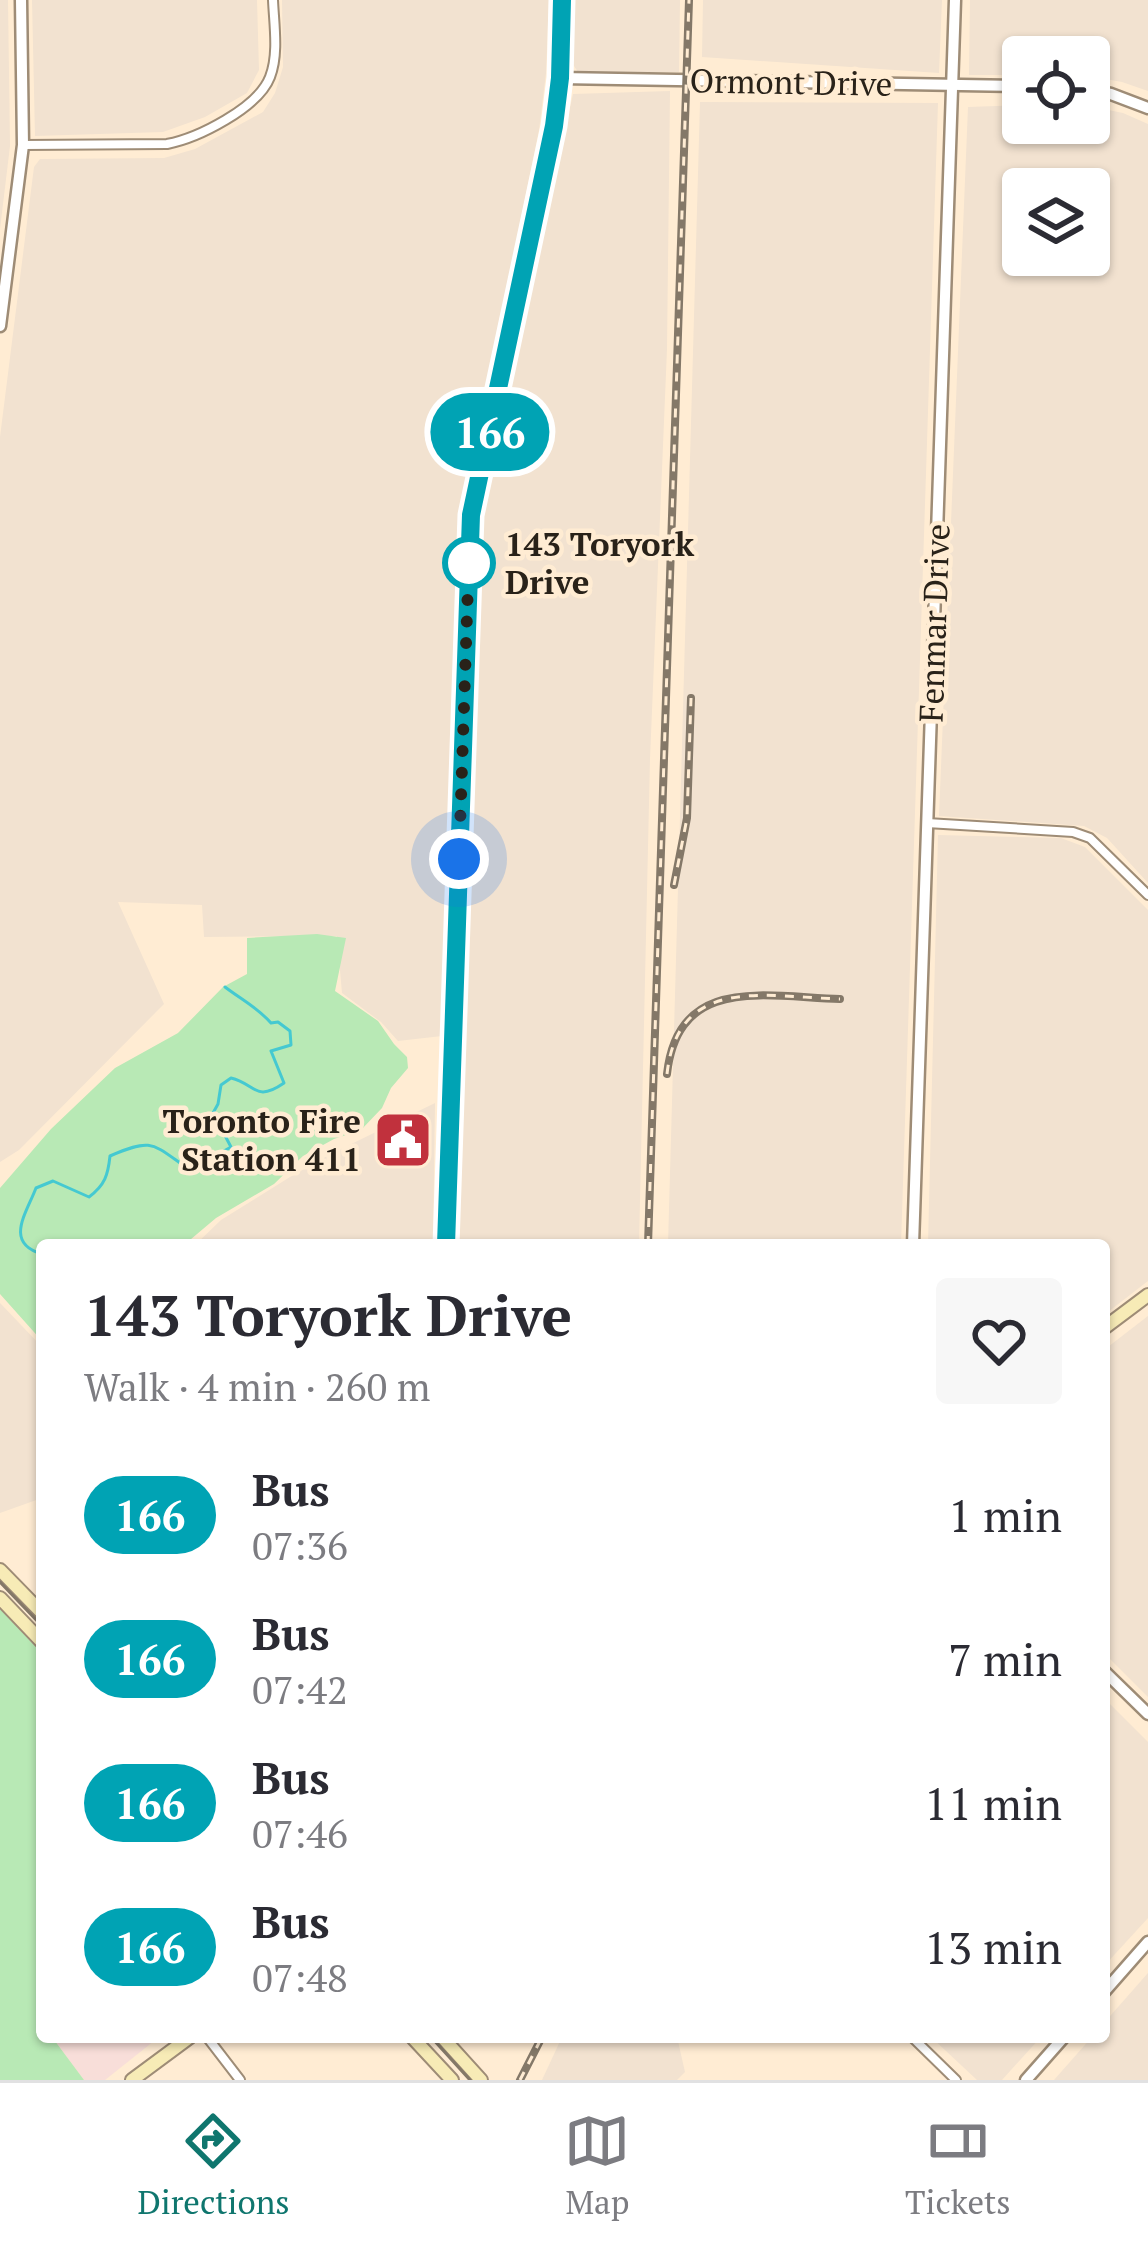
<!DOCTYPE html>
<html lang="en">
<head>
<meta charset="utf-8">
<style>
  :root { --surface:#fff; --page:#f7f7f7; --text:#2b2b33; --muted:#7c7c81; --line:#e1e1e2; --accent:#0f766e }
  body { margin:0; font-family:"PT Serif",serif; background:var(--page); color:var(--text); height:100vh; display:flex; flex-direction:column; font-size:45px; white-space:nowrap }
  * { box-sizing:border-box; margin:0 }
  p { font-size:39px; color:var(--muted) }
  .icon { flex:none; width:66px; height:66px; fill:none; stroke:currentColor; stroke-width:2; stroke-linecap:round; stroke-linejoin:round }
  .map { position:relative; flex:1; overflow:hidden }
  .drawer { position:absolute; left:36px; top:1239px; width:1074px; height:804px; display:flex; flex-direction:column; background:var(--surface); border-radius:12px; box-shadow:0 3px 9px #0004 }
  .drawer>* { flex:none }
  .badge { padding:0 24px; border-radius:39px; font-size:42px; line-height:78px }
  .buttons { position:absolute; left:1002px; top:36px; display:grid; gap:24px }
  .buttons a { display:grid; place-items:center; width:108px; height:108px; border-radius:12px; background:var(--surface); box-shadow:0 3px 9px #0004; font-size:60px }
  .you { position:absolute; width:60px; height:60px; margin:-30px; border:9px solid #fff; border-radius:50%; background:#1a73e8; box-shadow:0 0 0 18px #1a73e833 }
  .map>.badge { position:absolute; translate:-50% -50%; box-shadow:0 0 0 6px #fff }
  .round { display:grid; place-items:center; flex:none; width:126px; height:126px; border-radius:12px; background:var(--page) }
  .overview { display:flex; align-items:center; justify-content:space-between; height:204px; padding:0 48px }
  h1 { font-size:57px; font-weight:700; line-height:90px }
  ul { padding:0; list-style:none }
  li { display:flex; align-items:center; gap:36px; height:144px; padding:0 48px }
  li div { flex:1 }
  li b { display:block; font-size:45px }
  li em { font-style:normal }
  li .badge { min-width:132px; font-weight:700; text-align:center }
  .dock { display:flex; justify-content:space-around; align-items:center; height:168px; border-top:3px solid var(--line); background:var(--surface); font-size:33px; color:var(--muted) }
  .dock a { display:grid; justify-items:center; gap:6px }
  .dock .current { color:var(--accent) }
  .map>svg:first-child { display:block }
  .commercial { fill:#f8ded9 }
  .industrial { fill:#f2e2d0; fill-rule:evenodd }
  .green { fill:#b8e9b5 }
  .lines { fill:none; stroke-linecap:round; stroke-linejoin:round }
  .stream { stroke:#45c9d1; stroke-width:3 }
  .minor-casing { stroke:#9e8c76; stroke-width:12 }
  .tertiary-casing { stroke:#9e8c76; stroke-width:15 }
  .secondary-casing { stroke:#9e8c76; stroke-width:16 }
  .minor { stroke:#fff; stroke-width:8 }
  .tertiary { stroke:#fff; stroke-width:10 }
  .secondary { stroke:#f7ebb6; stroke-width:12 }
  .tram { stroke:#847868; stroke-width:3 }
  .rail-casing { stroke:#847868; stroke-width:8 }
  .rail { stroke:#ffecd3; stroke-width:3; stroke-dasharray:9; stroke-linecap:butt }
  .line-casing { stroke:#fff; stroke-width:27 }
  .line { stroke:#00a3b4; stroke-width:18 }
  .walk { stroke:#292219; stroke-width:12; stroke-dasharray:0 21.6 }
  .stop-dot { fill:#fff; stroke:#00a3b4; stroke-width:6 }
  .labels { text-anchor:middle; stroke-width:9; stroke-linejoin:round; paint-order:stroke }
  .street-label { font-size:33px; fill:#292219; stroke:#ffecd3 }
  .stop-label { font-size:33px; font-weight:bold; fill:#292219; stroke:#ffecd3; text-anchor:start }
  .poi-label { font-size:33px; font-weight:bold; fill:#292219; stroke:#ffecd3; text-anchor:end }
</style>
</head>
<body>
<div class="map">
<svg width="1148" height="2080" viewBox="0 0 1148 2080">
  <rect width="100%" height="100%" fill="#ffecd3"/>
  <!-- commercial -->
  <path class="commercial" d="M52,2037H159L105,2080H84Z"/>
  <!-- industrial -->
  <g class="industrial">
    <path d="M0,0H8L10,146L0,229Z"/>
    <path d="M32,0H257L259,70L247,93L205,117L163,132L35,136Z"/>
    <path d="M282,0H549L546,73L539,130L461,512L442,1036L398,1041L381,1022L342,993L337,936L204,937L202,905L118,902L164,1004L19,1150L0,1162V437L34,167L40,159L164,158L195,149L263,112L275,93L283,67Z"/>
    <path d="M574,0H680L679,72H578L572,63Z"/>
    <path d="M703,0H942L939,73L702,57Z"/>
    <path d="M970,0H1148V91L1122,82L1089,76V57H1023V75H969Z"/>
    <path d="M670,91L667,349L650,759L639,1245H458L479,527L573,94Z"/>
    <path d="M700,102L938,103L901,1245H668Z"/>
    <path d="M1023,105V123H1089V106L1123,113L1148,124V883L1107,838L1084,826L939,816L968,107ZM1023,189H1089V255H1023Z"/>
    <path d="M938,835L1061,838L1085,847L1148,910V1281L1104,1315V1245H928Z"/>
    <path d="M435,1103L433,1245H195L221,1220L290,1177L331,1154Z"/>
    <path d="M0,1303L42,1347V1498L0,1513Z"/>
    <path d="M1148,1316V1697L1104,1653V1350Z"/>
    <path d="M1104,1698L1148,1742V1918L1104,1966Z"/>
    <path d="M1148,1973V2080H1054L1092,2037H1104V2023Z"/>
    <path d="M562,2037H677L685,2072L677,2080H542Z"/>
    <path d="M931,2037H1041L1002,2080H977Z"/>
  </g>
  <!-- green -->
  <g class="green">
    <path d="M317,934L346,938L335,991L378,1021L394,1044L407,1057L408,1068L391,1088L382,1108L361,1130L334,1139L303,1156L274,1184L216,1218L184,1245H42V1341L0,1294V1188L51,1129L115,1068L178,1033L223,987L247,974V938Z"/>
    <path d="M0,1609L42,1653V2037H52L84,2080H0Z"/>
  </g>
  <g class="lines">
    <!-- stream -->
    <path class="stream" d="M42,1254C4,1243 26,1214 36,1188L53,1181L89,1197C105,1185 108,1175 110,1156C154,1137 152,1144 190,1170L231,1147L213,1113L218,1104L221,1085L231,1078C256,1084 255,1103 284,1083L271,1051L291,1045L290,1031L278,1022L271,1023C257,1007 242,1000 225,987"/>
    <defs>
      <g id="minor">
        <path d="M23,145L167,144C198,138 258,108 270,77C279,54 274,24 273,0"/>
        <path d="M927,823L1073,832L1090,838L1148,895"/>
        <path d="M207,2037L240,2080"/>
        <path d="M912,2037L956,2080"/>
      </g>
      <g id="tertiary">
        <path d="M560,78L1023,86"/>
        <path d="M1089,90L1111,94L1148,108"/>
        <path d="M0,326L23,145L21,0"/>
        <path d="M446,1245L471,515L554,126L560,78L562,0"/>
        <path d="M913,1245L955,0"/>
        <path d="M1104,1671L1148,1714"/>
        <path d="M1104,1992L1148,1942"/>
        <path d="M1026,2080L1064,2037"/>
      </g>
      <g id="secondary">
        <path d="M1104,1328L1148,1295"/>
        <path d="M0,1570L42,1613"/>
        <path d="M0,1598L42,1642"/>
        <path d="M412,2037L452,2080"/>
        <path d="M442,2037L481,2080"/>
        <path d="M132,2080L190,2037"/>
      </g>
    </defs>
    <!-- minor casing -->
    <use href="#minor" class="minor-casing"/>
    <!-- tertiary casing -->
    <use href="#tertiary" class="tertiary-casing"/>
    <!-- secondary casing -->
    <use href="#secondary" class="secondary-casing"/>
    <!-- minor -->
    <use href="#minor" class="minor"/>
    <!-- tertiary -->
    <use href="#tertiary" class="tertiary"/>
    <!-- secondary -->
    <use href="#secondary" class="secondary"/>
    <!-- tram -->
    <g class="tram">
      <path d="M0,1582L42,1626"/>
      <path d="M431,2037L470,2080"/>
    </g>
    <defs>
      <g id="rail">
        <path d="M674,885L687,818L691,698"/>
        <path d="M667,1074C678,974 766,997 840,999"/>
        <path d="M648,1245L689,0"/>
        <path d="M520,2080L542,2037"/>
      </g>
    </defs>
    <!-- rail casing -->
    <use href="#rail" class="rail-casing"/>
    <!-- rail -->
    <use href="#rail" class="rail"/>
  </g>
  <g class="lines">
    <defs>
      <path id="line" d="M446,1245L471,515L554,126L560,78L562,0"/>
    </defs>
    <!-- line casing -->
    <use href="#line" class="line-casing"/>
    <!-- line -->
    <use href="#line" class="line"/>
    <!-- walk -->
    <path class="walk" d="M459,859L469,554V563"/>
  </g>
  <!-- icons -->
  <defs>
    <symbol id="civic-square" viewBox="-11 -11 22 22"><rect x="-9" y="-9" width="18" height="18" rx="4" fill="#c1313d" stroke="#ffecd3"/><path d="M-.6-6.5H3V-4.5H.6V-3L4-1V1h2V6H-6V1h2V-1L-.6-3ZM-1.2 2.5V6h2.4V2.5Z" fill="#fff"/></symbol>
  </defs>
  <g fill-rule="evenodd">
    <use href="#civic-square" x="370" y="1107" width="66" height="66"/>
  </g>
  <!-- markers -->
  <circle class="stop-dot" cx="469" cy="563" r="24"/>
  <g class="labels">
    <!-- street labels -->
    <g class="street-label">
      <text transform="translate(791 82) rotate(1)" y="12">Ormont Drive</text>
      <text transform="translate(934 623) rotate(-88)" y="12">Fenmar Drive</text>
    </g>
    <!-- stop labels -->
    <g class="stop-label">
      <text x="505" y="556">143 Toryork<tspan x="505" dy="38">Drive</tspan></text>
    </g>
    <!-- poi labels -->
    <g class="poi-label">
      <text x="361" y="1133">Toronto Fire<tspan x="361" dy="38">Station 411</tspan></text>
    </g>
  </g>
</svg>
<div class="buttons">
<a><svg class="icon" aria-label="locate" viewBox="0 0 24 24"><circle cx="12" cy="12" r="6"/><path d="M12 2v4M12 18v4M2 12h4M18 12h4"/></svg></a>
<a><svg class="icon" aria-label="layers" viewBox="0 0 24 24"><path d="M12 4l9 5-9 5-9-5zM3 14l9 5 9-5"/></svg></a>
</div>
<div class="you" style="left:459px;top:859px"></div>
<b class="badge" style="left:490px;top:432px;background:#00a3b4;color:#fff">166</b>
<section class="drawer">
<div class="overview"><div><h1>143 Toryork Drive</h1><p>Walk · 4 min · 260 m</p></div><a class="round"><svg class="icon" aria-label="heart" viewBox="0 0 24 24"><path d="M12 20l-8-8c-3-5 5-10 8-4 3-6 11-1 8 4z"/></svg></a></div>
<ul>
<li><span class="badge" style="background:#00a3b4;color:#fff">166</span><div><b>Bus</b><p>07:36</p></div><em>1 min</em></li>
<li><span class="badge" style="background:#00a3b4;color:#fff">166</span><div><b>Bus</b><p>07:42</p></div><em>7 min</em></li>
<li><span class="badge" style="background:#00a3b4;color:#fff">166</span><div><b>Bus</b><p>07:46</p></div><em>11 min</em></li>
<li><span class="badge" style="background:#00a3b4;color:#fff">166</span><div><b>Bus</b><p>07:48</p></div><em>13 min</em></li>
</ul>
</section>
</div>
<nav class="dock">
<a class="current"><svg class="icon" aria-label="directions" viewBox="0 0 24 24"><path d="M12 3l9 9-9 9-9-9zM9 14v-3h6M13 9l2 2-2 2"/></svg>Directions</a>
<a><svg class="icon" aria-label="map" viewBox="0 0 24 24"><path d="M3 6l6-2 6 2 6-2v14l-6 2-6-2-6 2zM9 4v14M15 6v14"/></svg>Map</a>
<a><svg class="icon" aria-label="tickets" viewBox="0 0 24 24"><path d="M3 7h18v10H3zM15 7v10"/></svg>Tickets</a>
</nav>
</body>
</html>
